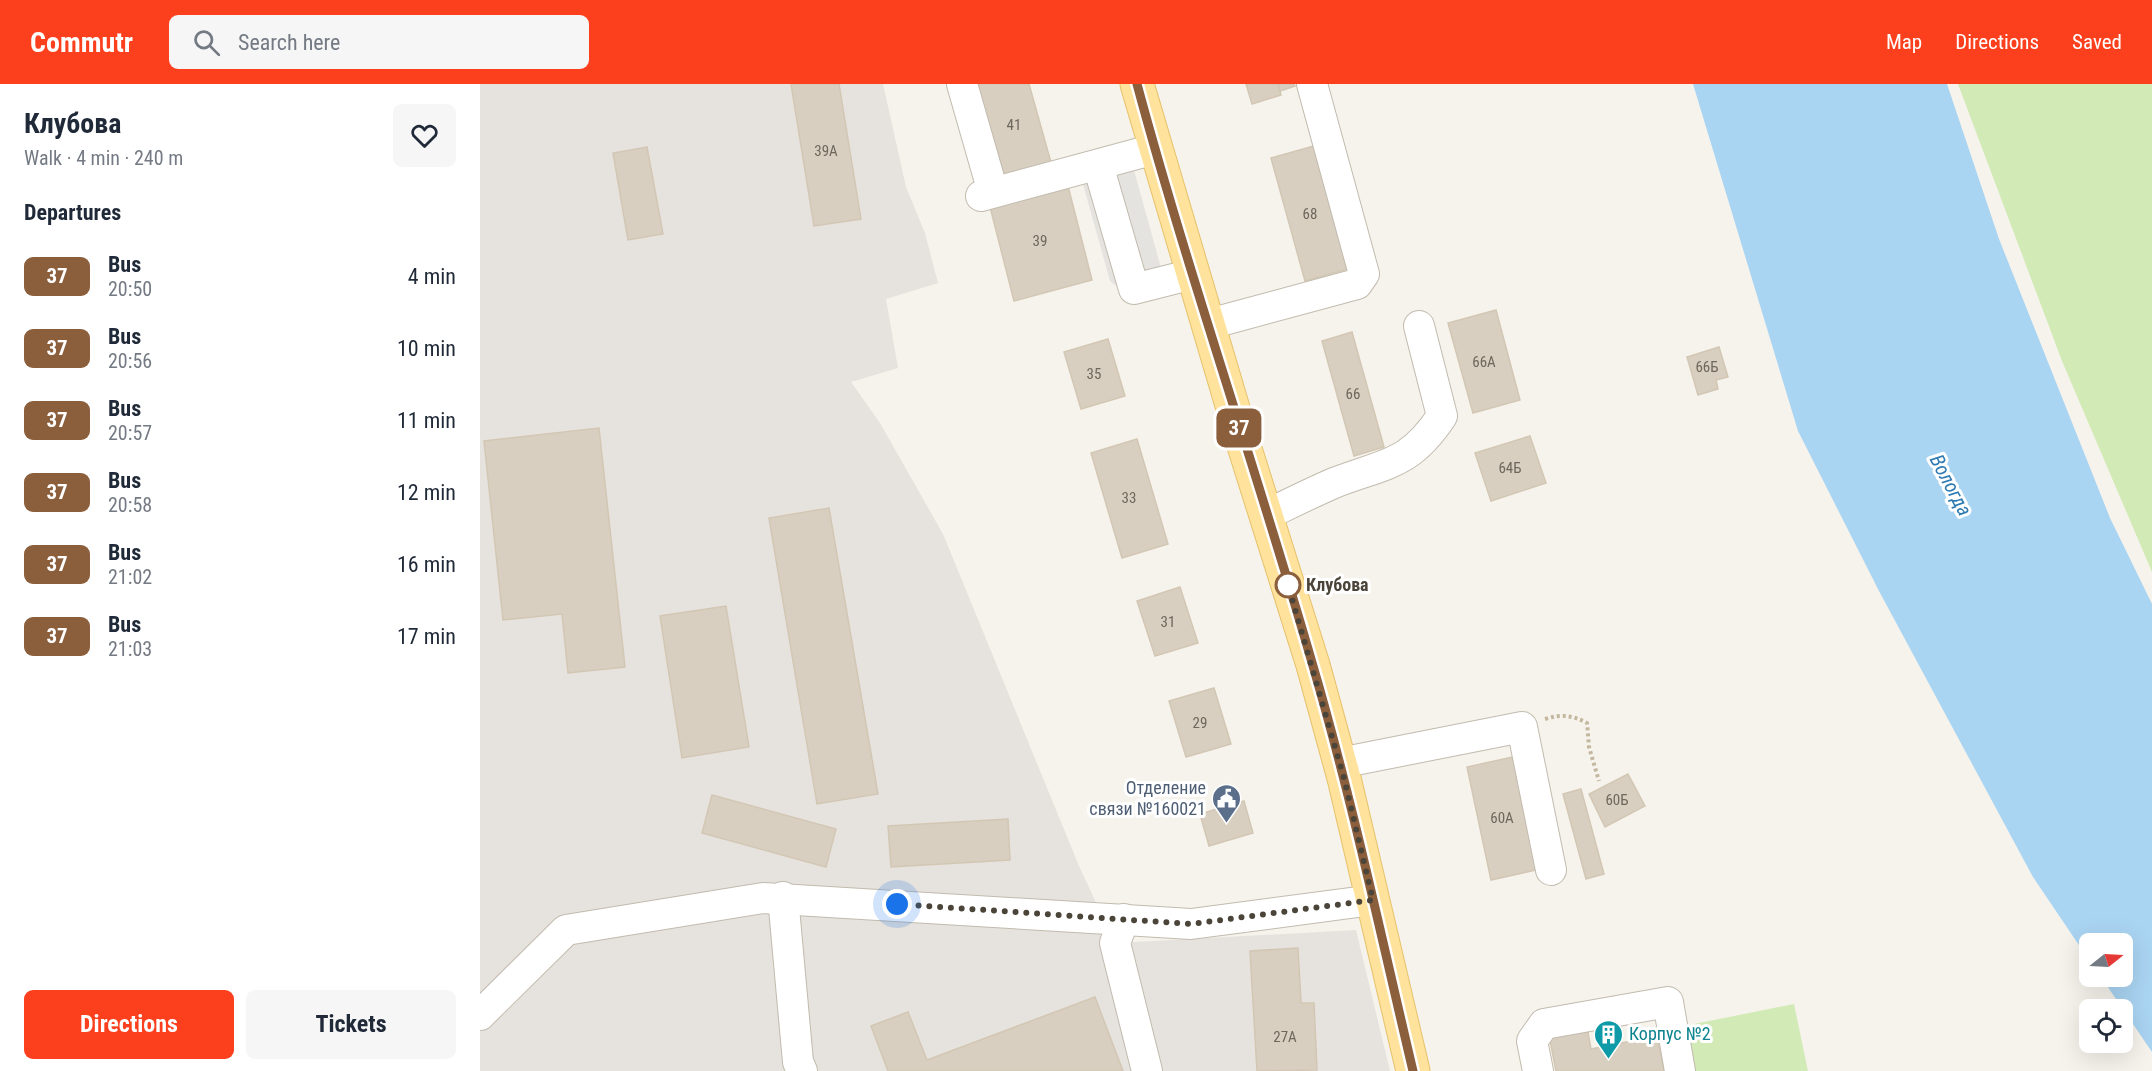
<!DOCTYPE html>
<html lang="en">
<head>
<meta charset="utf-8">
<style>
  :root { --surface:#fff; --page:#f6f6f7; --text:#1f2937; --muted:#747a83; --accent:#fc3f1d }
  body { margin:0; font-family:"Roboto Condensed",sans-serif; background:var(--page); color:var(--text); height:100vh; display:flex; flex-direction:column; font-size:22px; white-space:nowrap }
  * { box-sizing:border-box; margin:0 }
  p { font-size:20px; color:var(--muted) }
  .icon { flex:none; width:33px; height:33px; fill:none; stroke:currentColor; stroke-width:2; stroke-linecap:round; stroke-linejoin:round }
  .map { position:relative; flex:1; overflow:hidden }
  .side { display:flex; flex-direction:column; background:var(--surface); width:480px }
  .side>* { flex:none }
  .badge { padding:0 12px; border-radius:9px; font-size:21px; line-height:39px }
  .needle { width:39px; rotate:72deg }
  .controls { position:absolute; left:1599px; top:849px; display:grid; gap:12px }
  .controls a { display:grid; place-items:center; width:54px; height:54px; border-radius:9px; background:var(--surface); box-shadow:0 6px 24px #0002; font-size:30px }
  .you { position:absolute; width:30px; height:30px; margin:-15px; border:4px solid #fff; border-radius:50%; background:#1a73e8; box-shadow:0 0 0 9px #1a73e833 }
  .map>.badge { position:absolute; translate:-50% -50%; box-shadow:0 0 0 3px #fff }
  h2 { padding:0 24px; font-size:22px; line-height:54px }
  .round { display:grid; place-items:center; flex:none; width:63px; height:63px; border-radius:9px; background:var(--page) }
  .headline { display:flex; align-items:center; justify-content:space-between; height:102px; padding:0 24px }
  h1 { font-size:28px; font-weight:700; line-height:45px }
  .cta { display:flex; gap:12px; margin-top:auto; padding:12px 24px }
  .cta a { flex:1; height:69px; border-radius:9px; background:var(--accent); color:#fff; font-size:24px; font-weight:700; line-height:69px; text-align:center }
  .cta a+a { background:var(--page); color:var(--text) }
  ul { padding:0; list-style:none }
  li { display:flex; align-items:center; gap:18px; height:72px; padding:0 24px }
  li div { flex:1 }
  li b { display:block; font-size:22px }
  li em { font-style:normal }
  li .badge { min-width:66px; font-weight:700; text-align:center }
  header { display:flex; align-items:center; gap:36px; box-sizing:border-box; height:84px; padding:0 30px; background:var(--accent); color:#fff }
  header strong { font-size:28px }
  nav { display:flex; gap:33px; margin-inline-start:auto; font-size:21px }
  .search { width:420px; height:54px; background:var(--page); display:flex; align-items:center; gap:15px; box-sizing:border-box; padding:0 21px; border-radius:9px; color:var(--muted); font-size:22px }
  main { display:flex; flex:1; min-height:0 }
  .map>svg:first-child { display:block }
  .industrial { fill:#e6e2dd }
  .green { fill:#d2eab5 }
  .parking { fill:#e5e3e0 }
  .water { fill:#a9d4f2 }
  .building { fill:#d8cfc1; stroke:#d3c7b4; stroke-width:1.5 }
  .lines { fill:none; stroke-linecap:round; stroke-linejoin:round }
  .minor-casing { stroke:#c2bbae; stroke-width:32 }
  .major-casing { stroke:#e6c16a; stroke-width:35 }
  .path { stroke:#c4b79f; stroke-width:4; stroke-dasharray:3 3; stroke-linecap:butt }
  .minor { stroke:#fff; stroke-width:30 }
  .major { stroke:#ffe39c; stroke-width:33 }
  .line-casing { stroke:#fff; stroke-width:14 }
  .line { stroke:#8b5e3c; stroke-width:9 }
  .walk { stroke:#4b4439; stroke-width:6; stroke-dasharray:0 10.8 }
  .stop-dot { fill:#fff; stroke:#8b5e3c; stroke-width:3 }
  .labels { text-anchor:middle; stroke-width:6; stroke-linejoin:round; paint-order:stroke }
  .number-label { font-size:15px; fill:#6e675b }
  .stop-label { font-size:18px; font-weight:bold; fill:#4b4439; stroke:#fff; text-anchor:start }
  .service-label { font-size:18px; fill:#4e5e75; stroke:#fff; text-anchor:end }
  .culture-label { font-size:18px; fill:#0d838f; stroke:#fff; text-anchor:start }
  .water-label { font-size:20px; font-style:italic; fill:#2e7ab2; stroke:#fff }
</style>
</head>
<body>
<header>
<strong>Commutr</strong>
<div class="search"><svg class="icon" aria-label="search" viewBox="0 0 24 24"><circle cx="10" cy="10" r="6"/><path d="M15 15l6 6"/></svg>Search here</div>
<nav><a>Map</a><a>Directions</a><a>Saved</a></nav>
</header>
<main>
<section class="side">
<div class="headline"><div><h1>Клубова</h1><p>Walk · 4 min · 240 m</p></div><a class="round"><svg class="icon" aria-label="heart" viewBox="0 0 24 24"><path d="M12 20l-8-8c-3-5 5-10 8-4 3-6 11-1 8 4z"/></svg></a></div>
<h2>Departures</h2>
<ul>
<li><span class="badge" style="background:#8b5e3c;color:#fff">37</span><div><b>Bus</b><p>20:50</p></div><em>4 min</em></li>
<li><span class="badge" style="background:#8b5e3c;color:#fff">37</span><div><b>Bus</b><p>20:56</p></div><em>10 min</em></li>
<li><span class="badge" style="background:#8b5e3c;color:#fff">37</span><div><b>Bus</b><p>20:57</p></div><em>11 min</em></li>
<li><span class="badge" style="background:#8b5e3c;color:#fff">37</span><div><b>Bus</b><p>20:58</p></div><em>12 min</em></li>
<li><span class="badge" style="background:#8b5e3c;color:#fff">37</span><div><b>Bus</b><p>21:02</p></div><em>16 min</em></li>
<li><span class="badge" style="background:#8b5e3c;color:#fff">37</span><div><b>Bus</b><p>21:03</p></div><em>17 min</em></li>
</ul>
<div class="cta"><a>Directions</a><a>Tickets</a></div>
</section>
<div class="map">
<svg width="1672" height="987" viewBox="0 0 1672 987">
  <rect width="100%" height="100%" fill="#f6f3ec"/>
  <!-- industrial -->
  <path class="industrial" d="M0,0H403L426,103L445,149L458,199L406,215L418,284L371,298L400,339L463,450L599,782L635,859L876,846L910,987H0Z"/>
  <!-- green -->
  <g class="green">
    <path d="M1478,0H1672V488L1582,277Z"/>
    <path d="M1314,920L1328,987H1208L1199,943Z"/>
  </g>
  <!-- parking -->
  <path class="parking" d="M652,79L688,209L656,217L630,197L601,93Z"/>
  <!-- water -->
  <path class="water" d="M1213,0H1467L1519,155L1630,434L1672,520V968L1621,893L1642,892V860H1610L1609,876L1553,793L1399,507L1318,347Z"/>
  <!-- building -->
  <g class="building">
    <path d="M311,0H359L381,135L334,142Z"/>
    <path d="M495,0H549L572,82L522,96Z"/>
    <path d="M766,0H798L801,11L772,20Z"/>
    <path d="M798,0H814L815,2L800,7Z"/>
    <path d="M834,62L868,185L825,197L791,74Z"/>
    <path d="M167,63L183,150L148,156L133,69Z"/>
    <path d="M587,98L612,196L534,217L509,119Z"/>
    <path d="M1016,226L1040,316L993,329L968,239Z"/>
    <path d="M872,248L904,363L874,372L842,257Z"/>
    <path d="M628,255L645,312L601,325L584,268Z"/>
    <path d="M1239,263L1248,293L1236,296L1238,305L1218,311L1207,273Z"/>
    <path d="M119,344L145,583L88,589L82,530L23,536L4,357Z"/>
    <path d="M1050,352L1066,399L1011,417L995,369Z"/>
    <path d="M657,355L688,460L642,474L611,369Z"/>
    <path d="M349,424L398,710L337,720L289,434Z"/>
    <path d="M700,503L718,559L675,572L657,517Z"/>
    <path d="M246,522L269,663L202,674L180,532Z"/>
    <path d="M734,604L751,660L706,673L689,617Z"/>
    <path d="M1033,673L1056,786L1011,796L987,683Z"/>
    <path d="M1148,690L1165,722L1125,743L1109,710Z"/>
    <path d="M1101,705L1124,790L1106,795L1083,710Z"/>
    <path d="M232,711L356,745L346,783L222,749Z"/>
    <path d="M764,717L773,749L729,762L720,730Z"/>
    <path d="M528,735L530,776L411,783L408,742Z"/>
    <path d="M818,864L821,919H834L837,986L777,987L770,867Z"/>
    <path d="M615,913L643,987H408L391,942L428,928L447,976Z"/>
    <path d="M1107,943L1111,965L1177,952L1184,987H1076L1069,951Z"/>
  </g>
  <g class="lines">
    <defs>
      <g id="minor">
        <path d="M482,0L513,108"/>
        <path d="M618,81L654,205L713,190"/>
        <path d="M501,112L675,65"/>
        <path d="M729,240L877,200L884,190L832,0"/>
        <path d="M786,431C809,420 831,409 854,399C905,379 929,382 962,332L939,242"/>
        <path d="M860,679L1042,643L1071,786"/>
        <path d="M303,813L318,978L322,987"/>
        <path d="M644,835L635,859L667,987"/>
        <path d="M0,931L86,846L283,814L711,840L893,816"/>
        <path d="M1058,987L1052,957L1064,940L1188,918L1200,987"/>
      </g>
      <path id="major" d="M657,0L765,365L833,581L864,694L933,987"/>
    </defs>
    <!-- minor casing -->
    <use href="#minor" class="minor-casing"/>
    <!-- major casing -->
    <use href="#major" class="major-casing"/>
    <!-- path -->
    <path class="path" d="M1065,635C1081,630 1092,631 1107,639L1109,663L1119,697"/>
    <!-- minor -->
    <use href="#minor" class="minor"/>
    <!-- major -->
    <use href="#major" class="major"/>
  </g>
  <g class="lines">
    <defs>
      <path id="line" d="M657,0C710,196 777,387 833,582C872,715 901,852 933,987"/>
    </defs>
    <!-- line casing -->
    <use href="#line" class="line-casing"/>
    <!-- line -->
    <use href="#line" class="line"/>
    <!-- walk -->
    <path class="walk" d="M417,820L711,840L893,816L864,694L808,501"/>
  </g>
  <!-- icons -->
  <defs>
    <symbol id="civic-pin" viewBox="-11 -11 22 30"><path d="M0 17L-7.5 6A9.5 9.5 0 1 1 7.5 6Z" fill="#5c6f8a" stroke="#fff"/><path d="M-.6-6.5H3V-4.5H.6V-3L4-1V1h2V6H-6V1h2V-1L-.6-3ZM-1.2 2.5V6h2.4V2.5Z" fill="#fff"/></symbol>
    <symbol id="building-pin" viewBox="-11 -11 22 30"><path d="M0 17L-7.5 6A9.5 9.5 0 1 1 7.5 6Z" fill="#0f9aa8" stroke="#fff"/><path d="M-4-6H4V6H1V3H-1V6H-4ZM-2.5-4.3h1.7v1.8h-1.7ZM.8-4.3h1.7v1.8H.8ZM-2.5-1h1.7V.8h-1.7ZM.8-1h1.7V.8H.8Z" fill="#fff"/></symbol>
  </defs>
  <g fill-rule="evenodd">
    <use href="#civic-pin" x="730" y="698" width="33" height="45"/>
    <use href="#building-pin" x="1112" y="934" width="33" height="45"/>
  </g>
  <!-- markers -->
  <circle class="stop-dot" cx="808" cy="501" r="12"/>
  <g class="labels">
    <!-- number labels -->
    <g class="number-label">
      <text x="534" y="46">41</text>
      <text x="346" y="72">39А</text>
      <text x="830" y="135">68</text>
      <text x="560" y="162">39</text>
      <text x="1004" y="283">66А</text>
      <text x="1227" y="288">66Б</text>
      <text x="614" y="295">35</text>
      <text x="873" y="315">66</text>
      <text x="1030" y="389">64Б</text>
      <text x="649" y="419">33</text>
      <text x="688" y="543">31</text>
      <text x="720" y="644">29</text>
      <text x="1137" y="721">60Б</text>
      <text x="1022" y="739">60А</text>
      <text x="805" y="958">27А</text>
    </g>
    <!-- stop labels -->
    <g class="stop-label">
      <text x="826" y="507">Клубова</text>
    </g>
    <!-- service labels -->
    <g class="service-label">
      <text x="726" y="710">Отделение<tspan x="726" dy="21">связи №160021</tspan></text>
    </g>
    <!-- culture labels -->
    <g class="culture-label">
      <text x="1149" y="956">Корпус №2</text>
    </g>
    <!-- water labels -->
    <g class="water-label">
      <text transform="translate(1471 401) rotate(62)" y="7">Вологда</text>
    </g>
  </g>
</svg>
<div class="controls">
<a><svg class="needle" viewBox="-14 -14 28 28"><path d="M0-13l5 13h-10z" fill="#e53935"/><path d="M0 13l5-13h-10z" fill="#747a83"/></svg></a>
<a><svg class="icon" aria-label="locate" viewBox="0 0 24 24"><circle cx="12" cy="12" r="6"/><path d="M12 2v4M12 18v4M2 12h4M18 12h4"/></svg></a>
</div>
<div class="you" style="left:417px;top:820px"></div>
<b class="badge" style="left:759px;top:344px;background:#8b5e3c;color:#fff">37</b>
</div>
</main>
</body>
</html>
